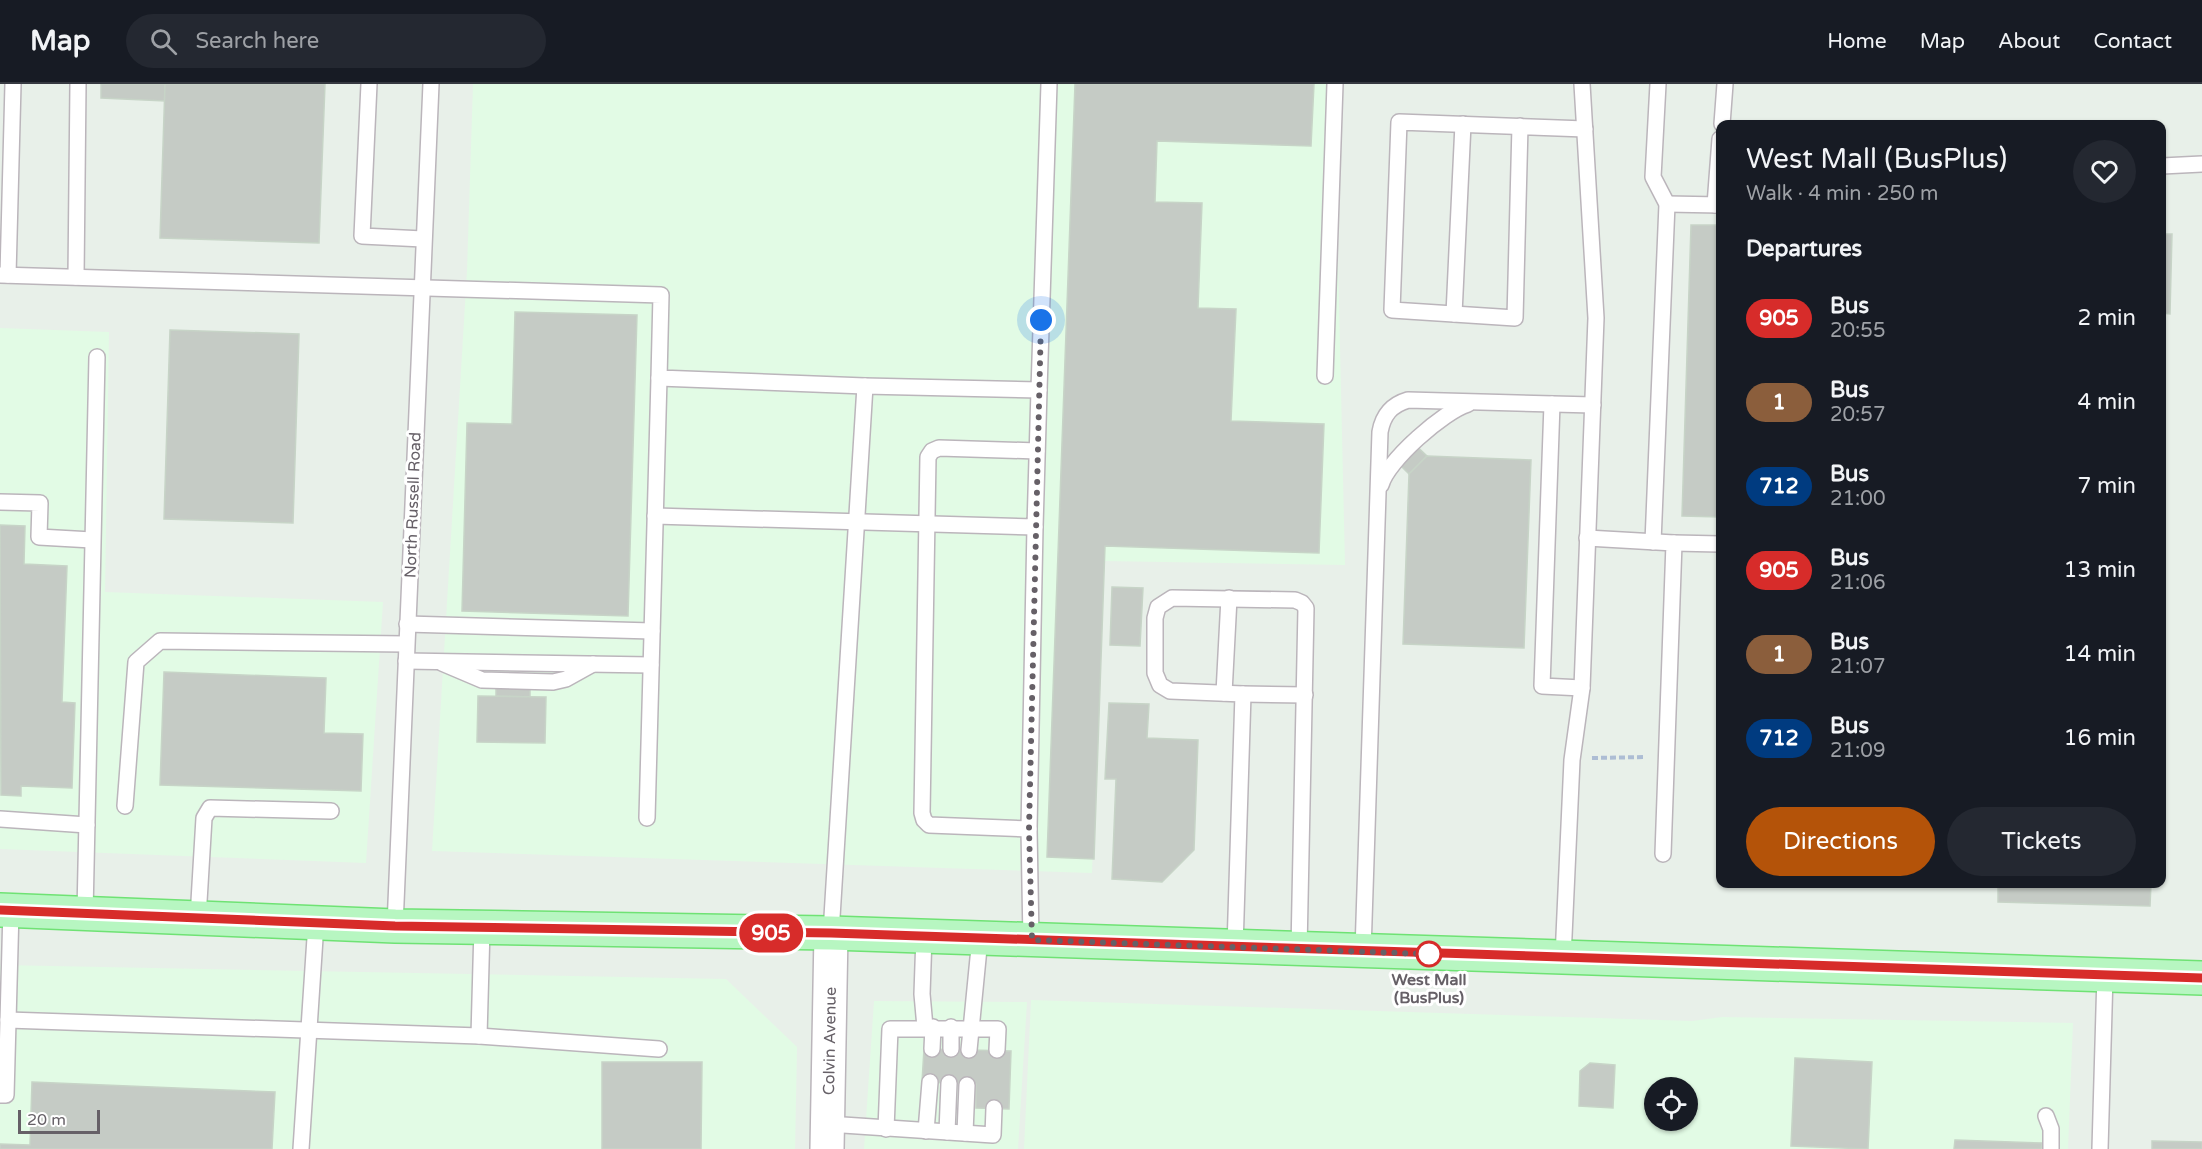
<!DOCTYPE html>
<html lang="en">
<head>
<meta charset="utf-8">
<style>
  :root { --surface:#171b24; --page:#242831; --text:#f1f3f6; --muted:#9ea1a6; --line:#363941; --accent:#b45309 }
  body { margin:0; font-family:"Varela Round",sans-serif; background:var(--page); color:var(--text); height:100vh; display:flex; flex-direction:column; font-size:22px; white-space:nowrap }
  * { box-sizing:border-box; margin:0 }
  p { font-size:20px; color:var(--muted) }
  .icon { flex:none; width:33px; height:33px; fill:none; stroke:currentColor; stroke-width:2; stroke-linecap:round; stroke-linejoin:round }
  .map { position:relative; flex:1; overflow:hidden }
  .sheet { position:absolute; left:1716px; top:36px; width:450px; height:768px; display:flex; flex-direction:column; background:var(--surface); border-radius:12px; box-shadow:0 2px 4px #0004 }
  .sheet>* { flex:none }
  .badge { padding:0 12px; border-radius:20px; font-size:21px; line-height:39px }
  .buttons { position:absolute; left:1644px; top:993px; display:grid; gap:12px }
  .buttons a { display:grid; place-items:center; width:54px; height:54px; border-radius:50%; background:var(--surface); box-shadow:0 2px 4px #0004; font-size:30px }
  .scale { position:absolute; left:18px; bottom:15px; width:82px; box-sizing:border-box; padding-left:6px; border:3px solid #666067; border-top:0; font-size:16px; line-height:21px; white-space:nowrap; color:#666067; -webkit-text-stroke:4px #fff; paint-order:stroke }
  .you { position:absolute; width:30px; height:30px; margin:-15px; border:4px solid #fff; border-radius:50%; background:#1a73e8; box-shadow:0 0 0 9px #1a73e833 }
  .map>.badge { position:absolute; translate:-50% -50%; box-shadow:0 0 0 3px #fff }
  h2 { padding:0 30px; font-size:22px; line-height:54px }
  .round { display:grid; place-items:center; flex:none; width:63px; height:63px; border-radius:32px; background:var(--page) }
  .headline { display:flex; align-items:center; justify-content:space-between; height:102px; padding:0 30px }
  h1 { font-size:28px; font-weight:600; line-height:45px }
  .cta { display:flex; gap:12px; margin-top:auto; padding:12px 30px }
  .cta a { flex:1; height:69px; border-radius:36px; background:var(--accent); color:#fff; font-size:24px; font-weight:600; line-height:69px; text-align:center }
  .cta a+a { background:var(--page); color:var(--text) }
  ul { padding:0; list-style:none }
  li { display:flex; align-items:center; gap:18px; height:84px; padding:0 30px }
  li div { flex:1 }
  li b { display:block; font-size:22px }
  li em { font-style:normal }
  li .badge { min-width:66px; font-weight:700; text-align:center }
  header { display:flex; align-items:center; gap:36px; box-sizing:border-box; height:84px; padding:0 30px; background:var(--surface); border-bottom:2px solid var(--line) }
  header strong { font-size:28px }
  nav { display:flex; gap:33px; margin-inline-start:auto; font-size:21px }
  .search { width:420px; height:54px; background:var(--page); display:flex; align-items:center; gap:15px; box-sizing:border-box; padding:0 21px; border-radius:33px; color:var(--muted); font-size:22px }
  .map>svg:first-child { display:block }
  .commercial { fill:#e2fbe5; fill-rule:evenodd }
  .building { fill:#c5cbc5; stroke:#c7d4c7; stroke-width:1.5 }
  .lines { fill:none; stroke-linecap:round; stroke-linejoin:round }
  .service-casing { stroke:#bbb5bb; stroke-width:18 }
  .tertiary-casing { stroke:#bbb5bb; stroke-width:36 }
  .primary-casing { stroke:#6fe274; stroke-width:36 }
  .path { stroke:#adbdd4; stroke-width:4; stroke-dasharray:6 3; stroke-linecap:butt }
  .service { stroke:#fff; stroke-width:15 }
  .tertiary { stroke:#fff; stroke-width:33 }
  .primary { stroke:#b7f6c1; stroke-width:33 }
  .line-casing { stroke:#fff; stroke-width:14 }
  .line { stroke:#d72c2a; stroke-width:9 }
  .walk { stroke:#666067; stroke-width:6; stroke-dasharray:0 10.8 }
  .stop-dot { fill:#fff; stroke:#d72c2a; stroke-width:3 }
  .labels { text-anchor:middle; stroke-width:6; stroke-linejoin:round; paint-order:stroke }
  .street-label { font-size:16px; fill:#666067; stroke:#fff }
  .stop-label { font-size:16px; font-weight:bold; fill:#666067; stroke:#fff }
</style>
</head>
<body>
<header>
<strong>Map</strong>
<div class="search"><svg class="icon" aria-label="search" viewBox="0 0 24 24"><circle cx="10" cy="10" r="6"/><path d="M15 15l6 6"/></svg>Search here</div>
<nav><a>Home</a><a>Map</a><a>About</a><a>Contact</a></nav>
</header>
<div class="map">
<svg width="2202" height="1065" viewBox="0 0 2202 1065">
  <rect width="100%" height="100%" fill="#e8f0e9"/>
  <!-- commercial -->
  <g class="commercial">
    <path d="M473,0H1334L1345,481L1102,477L1092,789L432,767L467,187Z"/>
    <path d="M0,244L109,248L105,508L383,518L366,779L0,765Z"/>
    <path d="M0,881L726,895L797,963L795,1065H0Z"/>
    <path d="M1031,916L1692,937L1722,933L2073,939L2068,1065H1024ZM1654,1004H1688V1036H1654Z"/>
    <path d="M874,917L1027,918L1018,1065H864Z"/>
  </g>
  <!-- building -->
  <g class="building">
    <path d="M101,0H165V17L101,14Z"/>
    <path d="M165,0H325L319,159L160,154Z"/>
    <path d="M1075,0H1314L1311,62L1157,57L1155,118L1202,119L1198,224L1236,225L1231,337L1324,340L1319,469L1105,462L1094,775L1047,773Z"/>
    <path d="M1691,141H1720V433L1682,432Z"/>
    <path d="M2162,150H2172L2170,230L2162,229Z"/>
    <path d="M515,228L637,231L628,532L462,527L467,339L512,340Z"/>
    <path d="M170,246L299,250L293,439L164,435Z"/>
    <path d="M1407,353L1427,372L1409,390L1390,371Z"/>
    <path d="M1427,372L1531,376L1524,564L1403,560L1409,390Z"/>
    <path d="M0,441L25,442L24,480L67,482L62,618L75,619L72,704L21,702V712L1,711Z"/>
    <path d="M1112,503L1143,504L1140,562L1110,561Z"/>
    <path d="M164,588L326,594L324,649L363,650L361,707L160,701Z"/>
    <path d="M496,591L530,592V613L496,612Z"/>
    <path d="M478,612L546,613L545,659L477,658Z"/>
    <path d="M1109,619L1149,620L1147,654L1198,656L1194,766L1162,798L1112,795L1116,695H1105Z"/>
    <path d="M1998,800H2151L2150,822L1998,818Z"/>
    <path d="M924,965L1011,967L1009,1025L976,1024V1000L922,998Z"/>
    <path d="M1795,974L1872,978L1868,1065L1791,1062Z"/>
    <path d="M602,978H702L701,1065H602Z"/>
    <path d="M1590,979L1615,981L1613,1024L1579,1022L1580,987Z"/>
    <path d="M32,998L275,1008L272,1065H0V1060L30,1061Z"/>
    <path d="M1955,1056L2042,1059L2041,1065H1954Z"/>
    <path d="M2152,1057L2202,1058V1065H2152Z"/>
  </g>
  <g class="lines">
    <defs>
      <g id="service">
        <path d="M369,0L362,152L423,155"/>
        <path d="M1722,40L1725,0"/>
        <path d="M1520,42L1515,234L1392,226L1399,38L1585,45"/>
        <path d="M2162,82L2202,80"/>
        <path d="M1667,120L1720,121"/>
        <path d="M1715,121L1720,55"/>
        <path d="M0,191L661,211L659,294L865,302"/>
        <path d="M8,191L13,0"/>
        <path d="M76,193L78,0"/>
        <path d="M1454,230L1463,40"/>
        <path d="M1325,292L1335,0"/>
        <path d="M1552,320L1542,602L1582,604"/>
        <path d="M1381,401C1387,377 1444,327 1468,320"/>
        <path d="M0,418L40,419L39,453L92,456"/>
        <path d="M655,432L1035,443L1039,306"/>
        <path d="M1035,443L1029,745L929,741L924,736L922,729L928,373L932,367L939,364L1037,367"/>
        <path d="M1587,454L1674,459L1663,770"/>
        <path d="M1653,458L1667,120L1653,93L1658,0"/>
        <path d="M1674,459L1720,460"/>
        <path d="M407,540L652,547"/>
        <path d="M406,577L651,581"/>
        <path d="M442,579L482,596L553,598L566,595L593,580"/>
        <path d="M1224,609L1229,514"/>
        <path d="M1243,610L1305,611"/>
        <path d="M125,722L136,578L160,557L406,560"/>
        <path d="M647,734L659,294"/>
        <path d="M0,735L87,741"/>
        <path d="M1029,745L1031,856"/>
        <path d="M85,829L97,273"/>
        <path d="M198,834L204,734L210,724L331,727"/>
        <path d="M395,842L431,0"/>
        <path d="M831,849L865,302L1039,306L1049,0"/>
        <path d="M924,852L922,910L925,943"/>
        <path d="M1235,863L1243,610L1170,607L1160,601L1155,589V534L1158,523L1172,514L1295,516L1302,519L1306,524L1299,865"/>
        <path d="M1363,867L1380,348C1383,331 1391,321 1408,316L1593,321"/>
        <path d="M1563,874L1572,676L1582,604L1596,234L1582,0"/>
        <path d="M8,936L479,952L659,965"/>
        <path d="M479,952L482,844"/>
        <path d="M932,965L933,943"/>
        <path d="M951,965V943"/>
        <path d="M969,966L980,854"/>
        <path d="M0,1011H6L11,826"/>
        <path d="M2046,1032L2051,1045V1065"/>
        <path d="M828,1040L993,1051L994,1024"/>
        <path d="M886,1045L890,945H998L997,966"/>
        <path d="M926,1047L930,998"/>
        <path d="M947,1048L949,999"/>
        <path d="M965,1049L967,1001"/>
        <path d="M301,1065L316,839"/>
        <path d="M2100,1065L2105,891"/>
      </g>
      <path id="tertiary" d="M827,1065L831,849"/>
      <path id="primary" d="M0,826L395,842L831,849L2202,894"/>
    </defs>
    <!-- service casing -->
    <use href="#service" class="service-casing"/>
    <!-- tertiary casing -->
    <use href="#tertiary" class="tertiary-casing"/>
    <!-- primary casing -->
    <use href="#primary" class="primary-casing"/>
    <!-- path -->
    <path class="path" d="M1592,674L1645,673"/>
    <!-- service -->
    <use href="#service" class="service"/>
    <!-- tertiary -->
    <use href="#tertiary" class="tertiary"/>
    <!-- primary -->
    <use href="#primary" class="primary"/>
  </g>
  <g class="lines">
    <defs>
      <path id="line" d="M0,826L395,842L831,849L2202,894"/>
    </defs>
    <!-- line casing -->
    <use href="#line" class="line-casing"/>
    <!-- line -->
    <use href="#line" class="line"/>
    <!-- walk -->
    <path class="walk" d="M1041,236L1029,745L1032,856L1429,870"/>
  </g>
  <!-- markers -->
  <circle class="stop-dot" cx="1429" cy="870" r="12"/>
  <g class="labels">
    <!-- street labels -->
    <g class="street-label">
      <text transform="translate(412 421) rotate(-88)" y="6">North Russell Road</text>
      <text transform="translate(829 957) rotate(-89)" y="6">Colvin Avenue</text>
    </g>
    <!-- stop labels -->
    <g class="stop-label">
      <text x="1429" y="901">West Mall<tspan x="1429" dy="18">(BusPlus)</tspan></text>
    </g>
  </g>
</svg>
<div class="buttons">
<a><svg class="icon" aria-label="locate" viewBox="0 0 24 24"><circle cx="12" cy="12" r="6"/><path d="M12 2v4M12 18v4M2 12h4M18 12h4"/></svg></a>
</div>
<div class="scale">20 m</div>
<div class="you" style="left:1041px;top:236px"></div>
<b class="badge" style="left:771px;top:849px;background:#d72c2a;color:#fff">905</b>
<section class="sheet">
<div class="headline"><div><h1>West Mall (BusPlus)</h1><p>Walk · 4 min · 250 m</p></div><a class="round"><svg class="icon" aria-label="heart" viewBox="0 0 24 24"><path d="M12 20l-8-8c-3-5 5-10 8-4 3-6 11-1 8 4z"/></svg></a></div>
<h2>Departures</h2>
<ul>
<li><span class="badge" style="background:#d72c2a;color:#fff">905</span><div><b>Bus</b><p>20:55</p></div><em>2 min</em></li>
<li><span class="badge" style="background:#8b5e3c;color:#fff">1</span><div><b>Bus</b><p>20:57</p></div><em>4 min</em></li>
<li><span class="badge" style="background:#003b80;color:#fff">712</span><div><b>Bus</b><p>21:00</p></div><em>7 min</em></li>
<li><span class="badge" style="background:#d72c2a;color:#fff">905</span><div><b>Bus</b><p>21:06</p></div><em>13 min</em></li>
<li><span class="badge" style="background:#8b5e3c;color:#fff">1</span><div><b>Bus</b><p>21:07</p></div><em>14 min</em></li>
<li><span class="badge" style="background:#003b80;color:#fff">712</span><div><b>Bus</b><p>21:09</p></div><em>16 min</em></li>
</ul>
<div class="cta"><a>Directions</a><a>Tickets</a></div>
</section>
</div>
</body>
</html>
